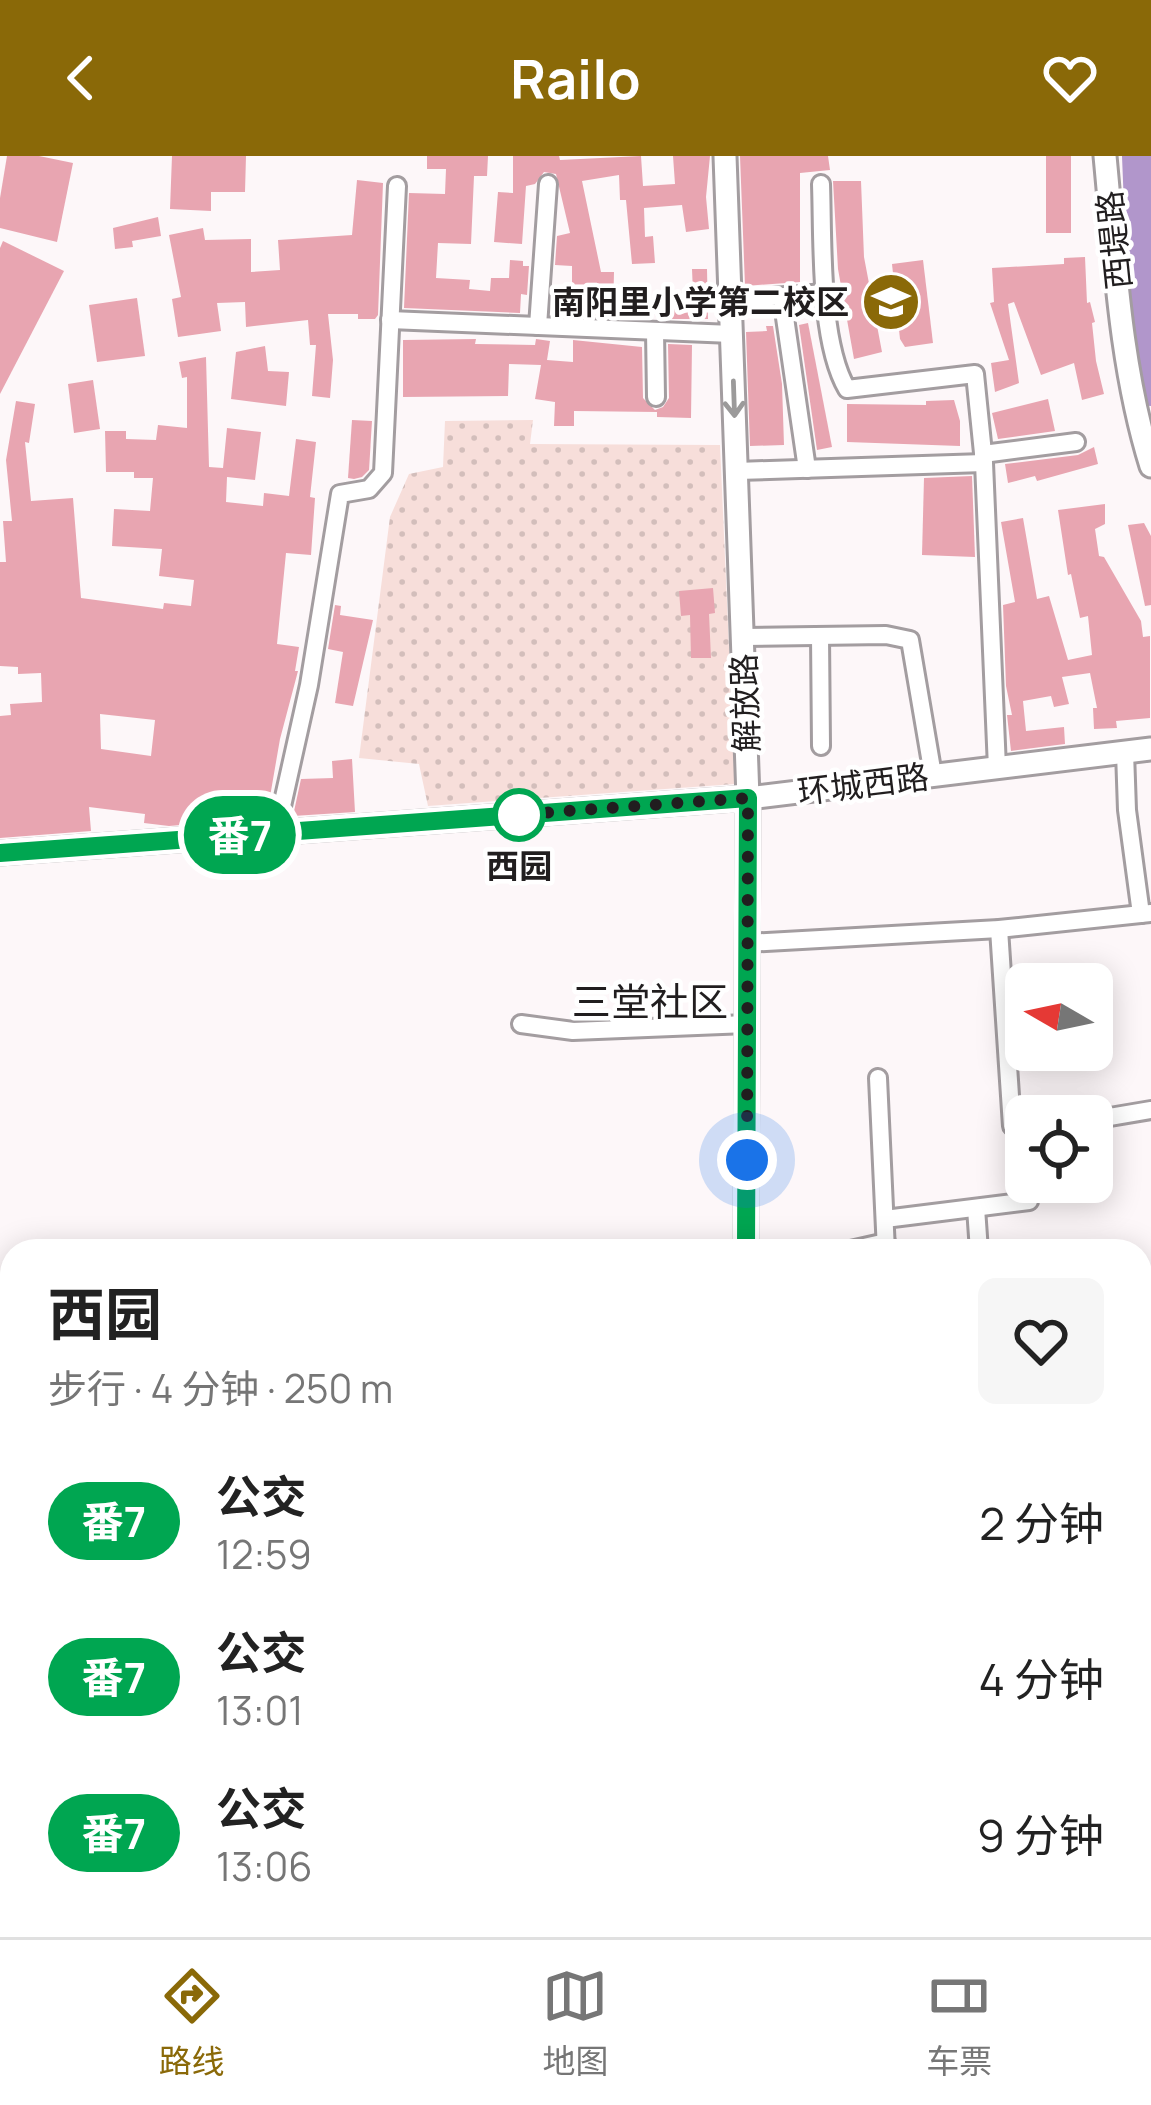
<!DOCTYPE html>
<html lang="zh">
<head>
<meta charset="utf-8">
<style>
  :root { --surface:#fff; --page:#f6f6f6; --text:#222; --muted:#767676; --line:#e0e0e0; --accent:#8a6908 }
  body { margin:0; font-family:Manrope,"Noto Sans SC",sans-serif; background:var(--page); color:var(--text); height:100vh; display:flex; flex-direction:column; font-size:45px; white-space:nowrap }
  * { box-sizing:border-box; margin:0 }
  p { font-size:39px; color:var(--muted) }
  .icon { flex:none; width:66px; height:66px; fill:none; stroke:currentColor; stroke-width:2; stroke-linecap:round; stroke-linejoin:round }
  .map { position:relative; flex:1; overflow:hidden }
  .sheet { position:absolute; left:0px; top:1083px; width:1152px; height:699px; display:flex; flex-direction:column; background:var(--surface); border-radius:36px 36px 0 0; box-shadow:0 6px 30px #0003 }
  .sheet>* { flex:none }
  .badge { padding:0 24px; border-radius:39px; font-size:42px; line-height:78px }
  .needle { width:78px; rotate:279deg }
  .fabs { position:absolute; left:1005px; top:807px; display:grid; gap:24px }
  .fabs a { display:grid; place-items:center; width:108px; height:108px; border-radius:18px; background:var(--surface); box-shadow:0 6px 30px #0003; font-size:60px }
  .you { position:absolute; width:60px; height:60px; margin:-30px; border:9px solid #fff; border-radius:50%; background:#1a73e8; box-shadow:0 0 0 18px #1a73e833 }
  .map>.badge { position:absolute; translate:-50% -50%; box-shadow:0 0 0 6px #fff }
  .round { display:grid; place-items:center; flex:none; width:126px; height:126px; border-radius:18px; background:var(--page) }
  .summary { display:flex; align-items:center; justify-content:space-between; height:204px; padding:0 48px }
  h1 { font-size:57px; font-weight:700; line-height:90px }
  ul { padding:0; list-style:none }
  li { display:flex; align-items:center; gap:36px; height:156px; padding:0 48px }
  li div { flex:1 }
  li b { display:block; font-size:45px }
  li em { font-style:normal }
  li .badge { min-width:132px; font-weight:700; text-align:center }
  header { display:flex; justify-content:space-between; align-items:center; height:156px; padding:0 48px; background:var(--accent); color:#fff; font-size:54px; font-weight:700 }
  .menu { display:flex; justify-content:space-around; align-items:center; height:168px; border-top:3px solid var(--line); background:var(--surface); font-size:33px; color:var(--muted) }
  .menu a { display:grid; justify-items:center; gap:6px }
  .menu .current { color:var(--accent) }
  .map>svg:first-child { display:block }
  .grass { fill:url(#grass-dots) }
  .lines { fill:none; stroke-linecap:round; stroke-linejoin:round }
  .river { stroke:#b196cb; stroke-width:30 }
  .building { fill:#e8a5b1; fill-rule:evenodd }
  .minor-casing { stroke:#a39da0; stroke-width:22 }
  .tertiary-casing { stroke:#a39da0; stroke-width:27 }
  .secondary-casing { stroke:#a39da0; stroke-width:30 }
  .minor { stroke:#fff; stroke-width:16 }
  .tertiary { stroke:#fff; stroke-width:21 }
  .secondary { stroke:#fff; stroke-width:24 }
  .oneway { stroke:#9b9a9a }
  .line-casing { stroke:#fff; stroke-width:27 }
  .line { stroke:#00a651; stroke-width:18 }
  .walk { stroke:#211e1f; stroke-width:12; stroke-dasharray:0 21.6 }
  .stop-dot { fill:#fff; stroke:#00a651; stroke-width:6 }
  .labels { text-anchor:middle; stroke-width:9; stroke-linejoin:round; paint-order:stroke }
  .street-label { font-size:33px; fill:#211e1f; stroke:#fff }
  .poi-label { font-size:33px; font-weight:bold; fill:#211e1f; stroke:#fff; text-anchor:end }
  .stop-label { font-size:33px; font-weight:bold; fill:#211e1f; stroke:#fff }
  .quarter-label { font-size:39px; fill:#211e1f; stroke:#fff }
</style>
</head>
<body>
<header><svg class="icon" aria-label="back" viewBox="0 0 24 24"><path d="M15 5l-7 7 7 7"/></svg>Railo<svg class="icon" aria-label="heart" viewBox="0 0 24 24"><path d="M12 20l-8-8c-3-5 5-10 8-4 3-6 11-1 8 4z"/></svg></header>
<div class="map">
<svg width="1151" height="1781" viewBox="0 0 1151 1781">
  <defs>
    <pattern id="grass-dots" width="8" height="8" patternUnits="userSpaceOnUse" patternTransform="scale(3)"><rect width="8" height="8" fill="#f7deda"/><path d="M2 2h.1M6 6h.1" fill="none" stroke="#d3bebb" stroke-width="1.8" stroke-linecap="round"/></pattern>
  </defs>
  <rect width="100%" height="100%" fill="#fdf7f9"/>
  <!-- grass -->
  <path class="grass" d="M533,264L530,288L720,289L735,628L428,650L419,608L359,602L390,361L409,318L443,311L445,265Z"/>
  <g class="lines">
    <!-- river -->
    <g class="river">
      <path d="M1137,0L1146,223L1151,235"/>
      <path d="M1140,1214L1151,1212"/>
      <path d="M0,1230L12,1232"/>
    </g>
  </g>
  <!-- building -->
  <g class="building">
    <path d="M7,0H39L73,7L57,86L0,72V42Z"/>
    <path d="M172,0H246L245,36H211V55L170,53Z"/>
    <path d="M427,0H488L487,20H474L471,88L438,87L436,122L470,124L469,133L490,135L491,122H509L510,104L523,105V110H529L527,139L521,138L520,157L404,152L409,37L445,38L446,13H427Z"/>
    <path d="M513,0H559L560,4L641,0L643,30L675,28L673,0H710L706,41L709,73L686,76L682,49L644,52L645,81L653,80L655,107L632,108L626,44H620L619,19L582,25L601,116H614L613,160L572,159V110L555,109L557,80L570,77L556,18L544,16L535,28L526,30L522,88L494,86L498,36L513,37Z"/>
    <path d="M740,0H828L830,14L800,17V126L745,130Z"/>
    <rect x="1046" y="0" width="25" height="77"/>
    <path d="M357,24L383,27L378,159L375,163H358V158H328L333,204L330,242L312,240L316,189H310L308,164L246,171L245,146L217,147L221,175L178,181L172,143L181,141L169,79L203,72L205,84L251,83V116L280,114L278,84L352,79Z"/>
    <path d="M833,25H861L864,101L882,196L854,203L838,113Z"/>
    <path d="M158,61L161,80L132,85L133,91L115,93L113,72Z"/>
    <path d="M3,85L64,115L0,238V92Z"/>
    <path d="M1085,101L1087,147L1090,146L1095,166L1092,167L1096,205L1104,238L1082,244L1074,207L1041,219L1014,146L1008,148L1019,227L995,236L991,207L1009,204L990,147L994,146L992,112L1064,108V102Z"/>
    <path d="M923,104L933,187L905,191L900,183L892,108Z"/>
    <path d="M692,113H707L708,163H665L667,135L693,137Z"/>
    <path d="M137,142L145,200L97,206L89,149Z"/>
    <path d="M808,167L832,291L817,294L799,169Z"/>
    <path d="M766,170H773L782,228L784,289L750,290L746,176L767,175Z"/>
    <path d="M476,183L475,188L535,189L536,183L550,185L547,204L573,206V184L642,191L643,242L655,254L663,251L669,242L668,188L692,189L691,262L657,261V256L574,255V270H554L555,246L535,243L541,209L509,208L508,240L403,241V184Z"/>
    <path d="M265,190L268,215L289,216L286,250L231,243L236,196Z"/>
    <path d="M206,201L209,311L223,312L227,272L261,276L255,324L227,321L226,346L263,350L264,337L289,340L296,283L316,286L310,341L315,342L311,399L286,397L277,488L299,491L295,515H298L280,583L267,658L240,656L239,664L169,670L144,667L145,658L89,651L91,675L0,682V560L11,559L10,548L42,546L41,517L18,518V511L0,510V406H6L3,365H12L6,304L16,245L35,248L29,287L25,286L31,345L73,342L81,442L163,453L164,447L191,450L194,424L159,420L162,393L112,390L114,353L150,355L153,322H134V316H106L105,275H126V283L156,284L158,269L187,272V221L182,222L179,206ZM100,558L155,564L151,600L101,593Z"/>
    <path d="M93,224L100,273L74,277L68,228Z"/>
    <path d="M1048,243L1055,275L998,283L992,257Z"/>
    <path d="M954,244L960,265V290L847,286V248L926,249V245Z"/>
    <path d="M352,264L372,265L369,314L362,321L354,323L348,322Z"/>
    <path d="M1094,291L1098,308L1037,325L1035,320L1008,327L1005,308L1078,299Z"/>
    <path d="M972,320L975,401L922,399L924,322Z"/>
    <path d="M1105,348V368L1095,373L1099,400L1104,401L1141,465L1143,481L1150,480V562L1116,565L1117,572L1094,573L1093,552H1097L1090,517L1062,521L1069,548L1054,551L1051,540L1023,545L1026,575L1064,571L1065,588L1011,595L1007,559H1012L1006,530L1003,449L1015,446L1001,366L1023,362L1037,443L1049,440L1068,504L1092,499L1088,460L1080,462L1071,418L1068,419L1058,354Z"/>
    <path d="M1144,367L1151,380V449L1145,450L1128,369Z"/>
    <path d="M713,432L715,457L709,458L711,502H691L690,459L681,460L679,435Z"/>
    <path d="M335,449L341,450L340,459L373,464L353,550L335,547L343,496L328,493Z"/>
    <path d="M352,603L355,656L293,660L301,623L333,622L332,605Z"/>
  </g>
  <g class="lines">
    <defs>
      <g id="minor">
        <path d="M821,28C823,85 819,185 847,233L975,218L984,307L997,612"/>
        <path d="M782,141L807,313"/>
        <path d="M731,144L825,137"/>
        <path d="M390,164L732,178"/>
        <path d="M538,170L548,28"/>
        <path d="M655,175L656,241"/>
        <path d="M983,298L1076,286"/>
        <path d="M737,315L984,307"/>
        <path d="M820,480L821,590"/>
        <path d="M743,481L886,479L910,484L933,619"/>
        <path d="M1125,596L1127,654L1141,758"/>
        <path d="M276,677L309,529L340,338L369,333L383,317L397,30"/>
        <path d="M999,773L1012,970H1026"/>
        <path d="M747,787L999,773L1151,757"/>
        <path d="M521,868L573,875L747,868"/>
        <path d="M878,922L886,1095"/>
        <path d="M1092,964L1151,954"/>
        <path d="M976,1052L979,1095"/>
        <path d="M885,1063L1029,1045"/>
        <path d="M846,1095L886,1086"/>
        <path d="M1140,1261L1151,1256"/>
        <path d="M0,1351L12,1362"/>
        <path d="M1140,1366H1151"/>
        <path d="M0,1446L12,1465"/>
        <path d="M0,1614H12"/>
        <path d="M1140,1669L1151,1668"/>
        <path d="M129,1770V1781"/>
        <path d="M354,1772V1770"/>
        <path d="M70,1781V1770"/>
        <path d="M464,1781L466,1770"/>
        <path d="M518,1781L520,1770"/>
        <path d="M567,1781L569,1770"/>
        <path d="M618,1781L619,1770"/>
        <path d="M860,1781V1770"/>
        <path d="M1146,1781L1150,1724"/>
      </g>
      <g id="tertiary">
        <path d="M725,0L748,642L746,1095"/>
        <path d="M1105,0C1115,103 1120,211 1151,310"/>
        <path d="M0,697L748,642L1151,593"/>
        <path d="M736,1781V1770"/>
      </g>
      <g id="secondary">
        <path d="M0,1526H12"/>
        <path d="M1140,1527H1151"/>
      </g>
    </defs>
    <!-- minor casing -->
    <use href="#minor" class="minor-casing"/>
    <!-- tertiary casing -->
    <use href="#tertiary" class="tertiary-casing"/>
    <!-- secondary casing -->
    <use href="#secondary" class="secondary-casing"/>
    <!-- minor -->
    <use href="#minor" class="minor"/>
    <!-- tertiary -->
    <use href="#tertiary" class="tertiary"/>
    <!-- secondary -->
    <use href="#secondary" class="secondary"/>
  </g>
  <!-- one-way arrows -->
  <defs><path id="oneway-shaft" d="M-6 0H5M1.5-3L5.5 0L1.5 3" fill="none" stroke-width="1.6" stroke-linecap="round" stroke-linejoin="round" transform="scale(3)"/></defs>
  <use class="oneway" href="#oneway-shaft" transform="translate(734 243) rotate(88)"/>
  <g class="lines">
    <defs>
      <path id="line" d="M0,697L748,642L746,1095"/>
    </defs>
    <!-- line casing -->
    <use href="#line" class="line-casing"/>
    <!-- line -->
    <use href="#line" class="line"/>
    <!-- walk -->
    <path class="walk" d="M519,659H512L748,642L747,1004"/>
  </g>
  <!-- icons -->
  <defs>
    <symbol id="school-disc" viewBox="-11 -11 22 22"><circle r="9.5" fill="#8a6908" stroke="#fff"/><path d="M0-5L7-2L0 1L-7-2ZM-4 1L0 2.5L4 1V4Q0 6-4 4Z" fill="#fff"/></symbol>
  </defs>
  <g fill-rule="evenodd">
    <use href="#school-disc" x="858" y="113" width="66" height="66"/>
  </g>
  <!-- markers -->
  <circle class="stop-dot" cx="519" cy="659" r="24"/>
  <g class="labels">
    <!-- street labels -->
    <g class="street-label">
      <text transform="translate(1114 84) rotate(-96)" y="12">西堤路</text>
      <text transform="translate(745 547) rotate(-92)" y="12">解放路</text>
      <text transform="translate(863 628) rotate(-7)" y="12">环城西路</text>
    </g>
    <!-- poi labels -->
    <g class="poi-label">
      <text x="849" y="158">南阳里小学第二校区</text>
    </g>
    <!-- stop labels -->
    <g class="stop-label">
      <text x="519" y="722">西园</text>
    </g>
    <!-- quarter labels -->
    <g class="quarter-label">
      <text x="650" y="860">三堂社区</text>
    </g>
  </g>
</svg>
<div class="fabs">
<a><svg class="needle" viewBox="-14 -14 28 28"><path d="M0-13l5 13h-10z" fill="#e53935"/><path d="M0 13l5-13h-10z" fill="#767676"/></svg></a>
<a><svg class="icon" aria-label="locate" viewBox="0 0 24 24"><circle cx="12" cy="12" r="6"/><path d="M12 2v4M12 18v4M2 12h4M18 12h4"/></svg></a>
</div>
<div class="you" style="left:747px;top:1004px"></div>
<b class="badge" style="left:240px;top:679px;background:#00a651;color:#fff">番7</b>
<section class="sheet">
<div class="summary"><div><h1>西园</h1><p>步行 · 4 分钟 · 250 m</p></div><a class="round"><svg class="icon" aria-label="heart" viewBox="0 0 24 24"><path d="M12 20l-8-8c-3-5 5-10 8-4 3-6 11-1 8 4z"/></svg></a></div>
<ul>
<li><span class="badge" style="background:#00a651;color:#fff">番7</span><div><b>公交</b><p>12:59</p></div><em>2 分钟</em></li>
<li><span class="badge" style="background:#00a651;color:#fff">番7</span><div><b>公交</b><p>13:01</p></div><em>4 分钟</em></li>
<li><span class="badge" style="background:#00a651;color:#fff">番7</span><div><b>公交</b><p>13:06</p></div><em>9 分钟</em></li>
</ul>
</section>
</div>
<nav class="menu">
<a class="current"><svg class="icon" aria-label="directions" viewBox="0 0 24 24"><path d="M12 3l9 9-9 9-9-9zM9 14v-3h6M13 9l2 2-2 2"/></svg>路线</a>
<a><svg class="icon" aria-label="map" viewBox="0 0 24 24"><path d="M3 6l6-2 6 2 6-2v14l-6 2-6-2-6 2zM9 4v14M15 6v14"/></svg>地图</a>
<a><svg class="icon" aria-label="tickets" viewBox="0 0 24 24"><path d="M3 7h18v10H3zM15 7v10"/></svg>车票</a>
</nav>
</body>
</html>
